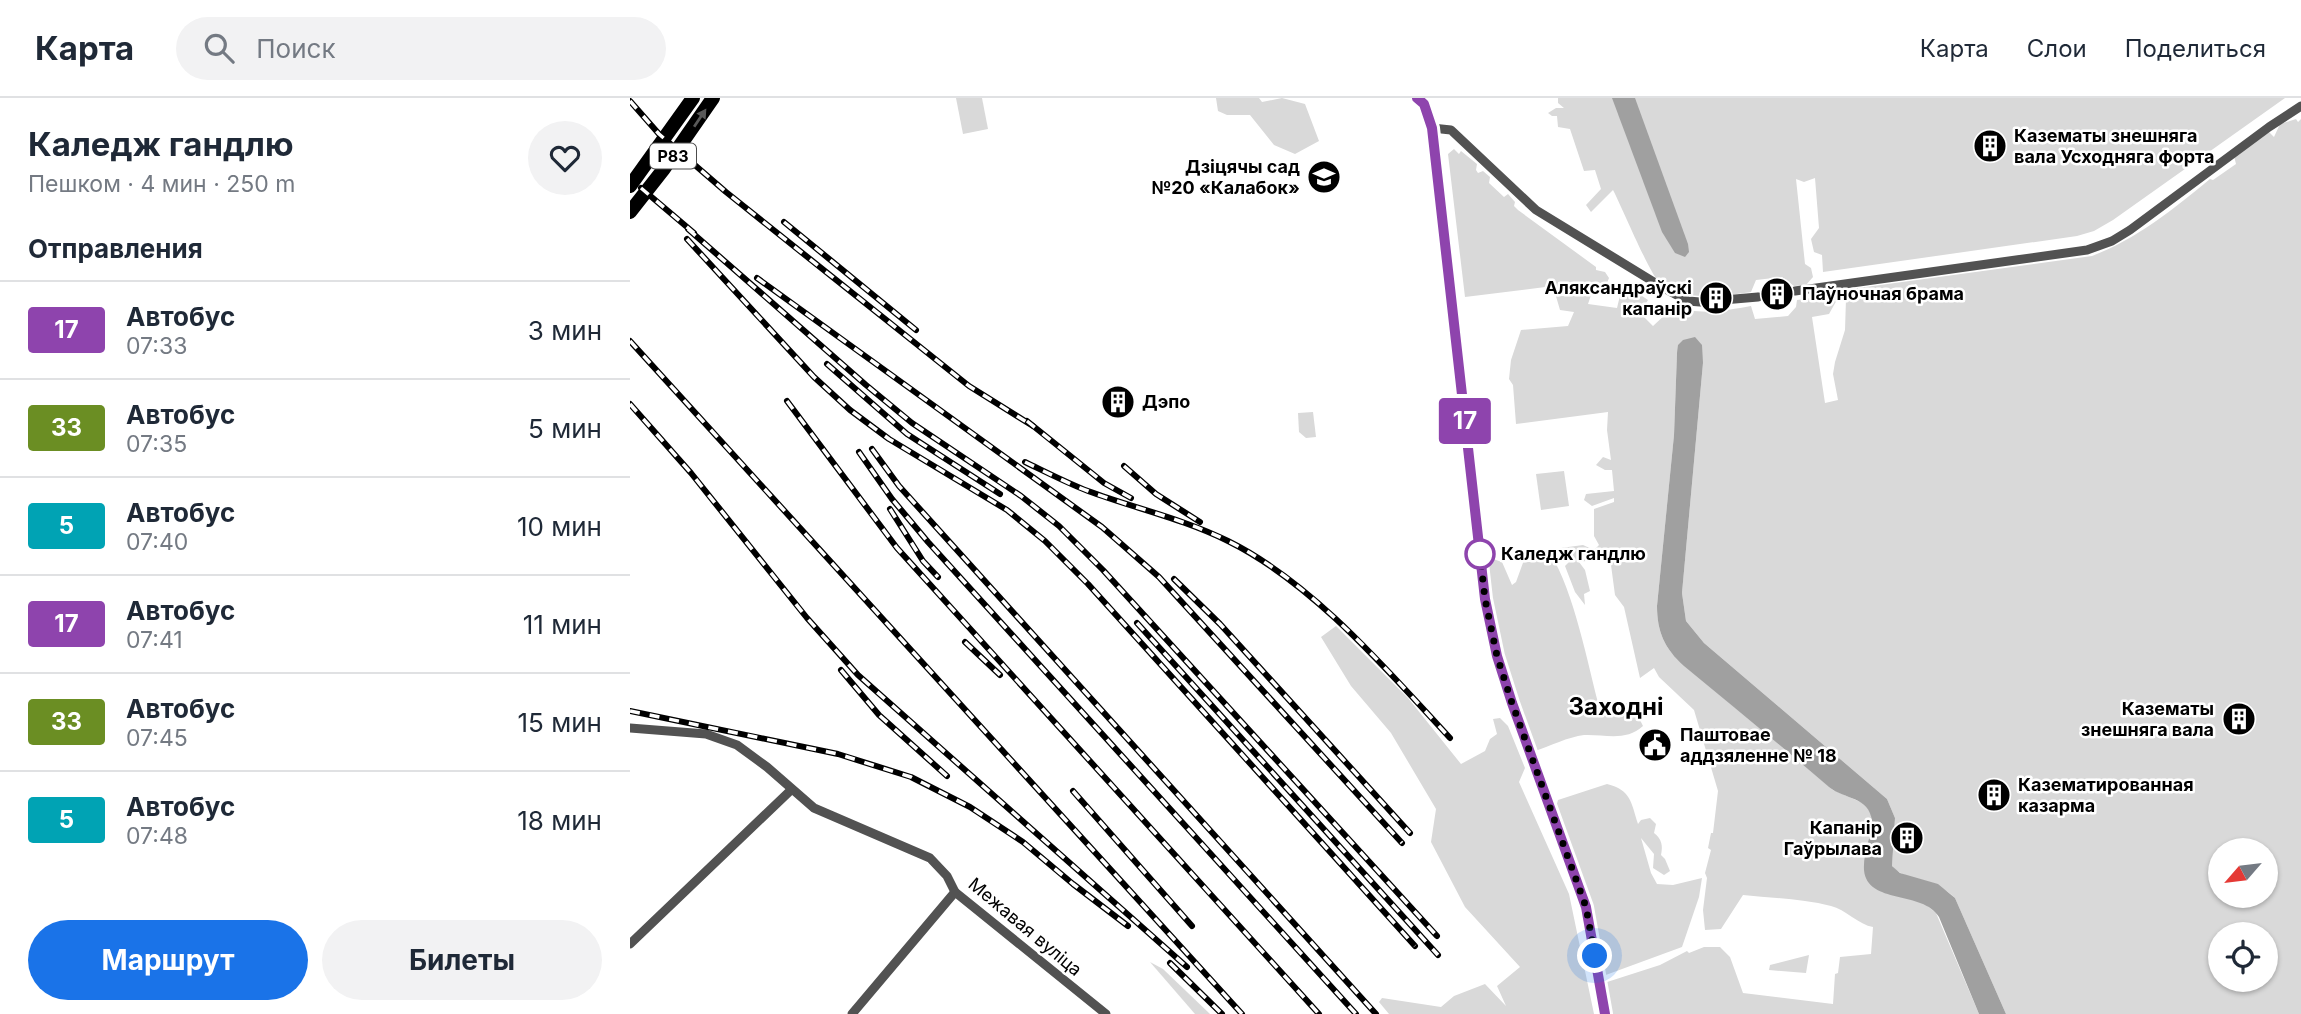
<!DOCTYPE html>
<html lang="ru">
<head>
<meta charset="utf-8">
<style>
  :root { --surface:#fff; --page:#f2f2f3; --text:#1f2937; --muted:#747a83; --line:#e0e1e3; --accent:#1a73e8 }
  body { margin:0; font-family:Inter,sans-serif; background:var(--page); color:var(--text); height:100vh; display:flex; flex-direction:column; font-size:26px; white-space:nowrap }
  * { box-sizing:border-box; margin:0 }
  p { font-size:23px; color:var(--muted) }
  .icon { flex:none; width:38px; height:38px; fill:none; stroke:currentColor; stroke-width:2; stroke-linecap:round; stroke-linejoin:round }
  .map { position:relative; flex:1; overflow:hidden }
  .side { display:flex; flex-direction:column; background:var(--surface); width:630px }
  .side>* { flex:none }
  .badge { padding:0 14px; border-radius:5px; font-size:24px; line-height:46px }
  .needle { width:46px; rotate:242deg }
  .controls { position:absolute; left:1578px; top:740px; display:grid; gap:14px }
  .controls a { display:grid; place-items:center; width:70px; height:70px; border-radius:50%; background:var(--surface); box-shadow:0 2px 5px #0004; font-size:35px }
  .you { position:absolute; width:35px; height:35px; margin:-18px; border:5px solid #fff; border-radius:50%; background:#1a73e8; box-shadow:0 0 0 10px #1a73e833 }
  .map>.badge { position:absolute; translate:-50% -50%; box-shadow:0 0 0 4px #fff }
  h2 { padding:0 28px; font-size:26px; line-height:63px }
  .round { display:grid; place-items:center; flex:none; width:74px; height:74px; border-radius:37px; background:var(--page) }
  .overview { display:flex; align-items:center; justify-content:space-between; height:119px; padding:0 28px }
  h1 { font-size:33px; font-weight:700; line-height:52px }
  .action { display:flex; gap:14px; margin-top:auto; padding:14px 28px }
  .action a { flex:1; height:80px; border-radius:42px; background:var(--accent); color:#fff; font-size:28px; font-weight:700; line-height:80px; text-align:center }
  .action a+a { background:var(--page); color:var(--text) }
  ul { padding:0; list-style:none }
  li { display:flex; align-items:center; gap:21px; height:98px; padding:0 28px; border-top:2px solid var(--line) }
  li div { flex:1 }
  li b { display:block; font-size:26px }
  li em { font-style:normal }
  li .badge { min-width:77px; font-weight:700; text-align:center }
  header { display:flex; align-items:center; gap:42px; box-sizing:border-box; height:98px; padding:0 35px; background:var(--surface); border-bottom:2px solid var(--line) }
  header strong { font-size:33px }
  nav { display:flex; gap:38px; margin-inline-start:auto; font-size:24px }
  .search { width:490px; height:63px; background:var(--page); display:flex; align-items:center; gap:18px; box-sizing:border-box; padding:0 24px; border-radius:38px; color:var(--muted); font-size:26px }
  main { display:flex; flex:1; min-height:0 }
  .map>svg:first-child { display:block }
  .green { fill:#d9d9d9; fill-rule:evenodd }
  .water { fill:#a0a0a0 }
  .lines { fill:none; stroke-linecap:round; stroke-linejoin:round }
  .minor-tunnel { stroke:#d9d9d9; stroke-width:9; stroke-dasharray:9 4.5; stroke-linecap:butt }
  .minor { stroke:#525252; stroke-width:9 }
  .secondary { stroke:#1f1f1f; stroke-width:12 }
  .trunk { stroke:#000; stroke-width:14 }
  .rail-casing { stroke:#000; stroke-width:6 }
  .rail { stroke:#fff; stroke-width:3.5; stroke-dasharray:10; stroke-linecap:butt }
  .oneway { fill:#595959 }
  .line-casing { stroke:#fff; stroke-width:16 }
  .line { stroke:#8e44ad; stroke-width:10 }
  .walk { stroke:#000; stroke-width:7; stroke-dasharray:0 12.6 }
  .stop-dot { fill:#fff; stroke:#8e44ad; stroke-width:3.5 }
  .labels { text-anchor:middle; stroke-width:5; stroke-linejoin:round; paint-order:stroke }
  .shield { fill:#fff; stroke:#4c4c4c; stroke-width:2 }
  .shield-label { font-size:16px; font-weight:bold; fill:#000 }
  .poi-label { font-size:18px; font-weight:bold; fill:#000; stroke:#fff; text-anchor:start }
  .stop-label { font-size:18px; font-weight:bold; fill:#000; stroke:#fff; text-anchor:start }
  .street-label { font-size:18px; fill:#000; stroke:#fff }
  .district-label { font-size:24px; font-weight:bold; fill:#000; stroke:#fff }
</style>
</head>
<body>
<header>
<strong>Карта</strong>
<div class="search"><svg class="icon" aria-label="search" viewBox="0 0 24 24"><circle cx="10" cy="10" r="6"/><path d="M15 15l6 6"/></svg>Поиск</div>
<nav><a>Карта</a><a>Слои</a><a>Поделиться</a></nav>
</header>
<main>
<section class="side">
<div class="overview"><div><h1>Каледж гандлю</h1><p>Пешком · 4 мин · 250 m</p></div><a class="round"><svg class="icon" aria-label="heart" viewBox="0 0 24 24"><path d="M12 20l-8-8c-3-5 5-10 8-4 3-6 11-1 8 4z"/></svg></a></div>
<h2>Отправления</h2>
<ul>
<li><span class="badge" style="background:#8e44ad;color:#fff">17</span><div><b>Автобус</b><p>07:33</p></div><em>3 мин</em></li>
<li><span class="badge" style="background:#6b8e23;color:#fff">33</span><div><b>Автобус</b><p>07:35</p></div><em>5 мин</em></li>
<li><span class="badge" style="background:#00a3b4;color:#fff">5</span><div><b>Автобус</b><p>07:40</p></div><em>10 мин</em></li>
<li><span class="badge" style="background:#8e44ad;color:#fff">17</span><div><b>Автобус</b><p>07:41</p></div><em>11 мин</em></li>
<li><span class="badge" style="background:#6b8e23;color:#fff">33</span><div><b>Автобус</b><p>07:45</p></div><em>15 мин</em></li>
<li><span class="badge" style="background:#00a3b4;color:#fff">5</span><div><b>Автобус</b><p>07:48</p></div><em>18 мин</em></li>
</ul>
<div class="action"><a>Маршрут</a><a>Билеты</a></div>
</section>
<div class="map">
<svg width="1671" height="916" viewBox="0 0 1671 916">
  <rect width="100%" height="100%" fill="#fff"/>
  <!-- green -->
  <g class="green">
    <path d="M326,0H352L358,31L333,36Z"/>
    <path d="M586,0H629L632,4L652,0L675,6L689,43L665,56L644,47L620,17H597L588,13Z"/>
    <path d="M928,0H1655L1483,122L1464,133L1447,138L1193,174L1192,157L1184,154L1181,141L1189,130L1185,80L1174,84L1166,81L1175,166L1181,170L1183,179L1176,187L1164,188L1152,179L1126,182L1121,194C1092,198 1055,204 1030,185C1021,179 991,107 983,92L961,114L956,107L971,91L965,72L954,73L940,31L928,29L927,18H922L918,15L926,10H934L928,5Z"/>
    <path d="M1666,21L1668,24L1671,21V916H1376L1325,800C1306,780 1273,783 1262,768L1265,720L1257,701L1074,545L1056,523L1052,495L1073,265L1047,255L1044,337L1027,508C1027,529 1032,546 1047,561L1203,692L1235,706L1241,716L1242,723L1236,756L1246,791L1294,805L1306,815L1349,916H979L974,885L1030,867L1057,853L1059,855L1074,849H1090L1100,859L1113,895L1203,906L1205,876L1208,875L1210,859L1241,856L1243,829C1229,827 1215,811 1201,808C1173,801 1142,800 1113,797L1091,831L1075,832L1073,812L1077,780L1075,775L1081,752L1078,750L1081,735H1083L1088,693L1064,612L1029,579L1024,570L1010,580L994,509L985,497L981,467L977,460L949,464L955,472L960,493L954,496L955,507L945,494L935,468L939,464L930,459L931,450L953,447L964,452L969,447L964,438V411L984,404V400L962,408L954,402L956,396L984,393L982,372H975L966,367L973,359L981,362L977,332L978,314L886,326L883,287L879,281L881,262L891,232L938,228L944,214L930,212L923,188L835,199L818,56L824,51L829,56L831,53L847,66L846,72L848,75L853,73L860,79L859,85L874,99L878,96L885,104L884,108L888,112L966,169V172L975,174L979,180L977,185H965L958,206L987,210L993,185L1018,202L1010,215L1023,228L1037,215V212L1045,207C1068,219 1097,212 1121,208L1125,221L1158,218L1166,209L1167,202L1205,197L1208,200L1199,216L1182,219L1195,305L1208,302L1203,276L1205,264L1215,232L1216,201L1221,191L1462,158C1505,142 1545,110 1580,81L1583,82L1606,66L1604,58L1639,34L1644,39L1650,26ZM1591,752H1636V798H1591ZM1591,836H1636V882H1591Z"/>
    <path d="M683,314L686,339L676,340L669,334L668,315Z"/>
    <path d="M934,373L939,408L911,412L906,376Z"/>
    <path d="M920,455C945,496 957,564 970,612L1005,603L1014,618L1009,620L1013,628C996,644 974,636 954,637C938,639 920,648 905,653L881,584L864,520L856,465L860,460L872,464L882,487L886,484L894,462Z"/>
    <path d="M706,528L778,600L831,666L855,653L860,641L867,636L863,621L870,620L878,628L895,670L889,684L939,796L964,916H759L749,904L752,900L811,909L824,898L855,886L876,908L867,888L890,869L835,809L801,744L806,711L761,635L721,588L691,539Z"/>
    <path d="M977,686C1001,692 1001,704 1008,726L1011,722L1020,720L1026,726L1024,735C1032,741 1033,748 1031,757L1035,761L1040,773L1034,777L1023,770L1024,756L1011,740L1021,775L1027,786L1043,787L1072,780L1069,799L1052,849L973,878L926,709L928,702Z"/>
    <path d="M1179,857L1176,875L1139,872L1140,867Z"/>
    <path d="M520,864L533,871L580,916H565Z"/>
  </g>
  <!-- water -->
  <g class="water">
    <path d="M982,0H1005L1058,146L1059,154L1055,159L1045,155L1032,134Z"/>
    <path d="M1065,239L1072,247L1073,265L1052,495L1056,523L1074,545L1257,701L1265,720L1262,768L1270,775L1308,786L1325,800L1376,916H1349L1309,819C1293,792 1237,807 1234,772C1233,755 1241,739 1242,723C1239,698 1215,702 1199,689C1151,648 1103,608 1054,568C1035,551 1027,534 1027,508L1044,337L1047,255L1048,247L1053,242Z"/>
  </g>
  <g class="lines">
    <!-- minor-tunnel -->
    <path class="minor-tunnel" d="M1128,199L1165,193"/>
    <!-- minor -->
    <g class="minor">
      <path d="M802,30L821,32L906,112L1032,189L1058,203L1070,204L1128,199"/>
      <path d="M1165,193L1457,152L1482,143L1500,132L1639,29L1671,8"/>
      <path d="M0,630L76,636L107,647L137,669L184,710L300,760L317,778L325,794L476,916"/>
      <path d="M0,846L161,692"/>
      <path d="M222,916L325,794"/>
    </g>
    <!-- secondary -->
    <path class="secondary" d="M787,0L794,6L802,30L855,501L867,558L882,605L956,809L975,916"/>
    <!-- trunk -->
    <g class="trunk">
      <path d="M0,88L63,0"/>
      <path d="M0,114L33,72L83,0"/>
    </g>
    <defs>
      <g id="rail">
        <path d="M0,3L29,36L96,94L339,288L403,328"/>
        <path d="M11,90L64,135"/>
        <path d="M154,124L286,232"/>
        <path d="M58,131L236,287L282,325L391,398L429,428L473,472L807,838"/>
        <path d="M57,141L184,279L220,312L259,341L377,412L415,443L458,486L785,848"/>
        <path d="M127,180L472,429L529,479L772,745"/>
        <path d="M0,243L612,916"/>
        <path d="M197,266L277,336L370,396"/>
        <path d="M157,303L267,450L689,916"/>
        <path d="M0,306L61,375L177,520L228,577L557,869"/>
        <path d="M397,323L474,385L501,400"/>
        <path d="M242,351L269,388L746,916"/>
        <path d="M229,354L262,401L298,444L726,916"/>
        <path d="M395,364C416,374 437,385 458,393C504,410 554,421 598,443C683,485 756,571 820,640"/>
        <path d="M494,368L526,396L570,424"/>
        <path d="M260,411L293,463L308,479"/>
        <path d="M544,481L590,526L780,735"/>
        <path d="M507,525L808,857"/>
        <path d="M335,544L370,577"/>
        <path d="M211,572L249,617L317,678"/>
        <path d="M0,613L208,656L281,679L340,709L393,744L443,786L498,828"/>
        <path d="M443,693L562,828"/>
        <path d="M540,865L592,916"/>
      </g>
    </defs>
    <!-- rail casing -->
    <use href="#rail" class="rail-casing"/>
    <!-- rail -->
    <use href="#rail" class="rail"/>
  </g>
  <!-- one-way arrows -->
  <defs><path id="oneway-solid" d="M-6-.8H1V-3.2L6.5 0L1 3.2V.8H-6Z" transform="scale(1.75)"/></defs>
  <use class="oneway" href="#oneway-solid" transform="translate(70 20) rotate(-56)"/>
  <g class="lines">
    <defs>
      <path id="line" d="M787,0L794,6L802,30L855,501L867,558L882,605L956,809L975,916"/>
    </defs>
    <!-- line casing -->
    <use href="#line" class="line-casing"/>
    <!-- line -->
    <use href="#line" class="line"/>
    <!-- walk -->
    <path class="walk" d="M850,456L855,501L867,558L882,605L956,809L965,858"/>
  </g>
  <!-- icons -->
  <defs>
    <symbol id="building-disc" viewBox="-11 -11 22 22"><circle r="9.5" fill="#000" stroke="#fff"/><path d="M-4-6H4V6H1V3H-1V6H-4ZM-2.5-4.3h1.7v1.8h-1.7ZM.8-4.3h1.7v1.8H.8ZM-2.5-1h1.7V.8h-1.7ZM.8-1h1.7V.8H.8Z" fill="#fff"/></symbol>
    <symbol id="school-disc" viewBox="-11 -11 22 22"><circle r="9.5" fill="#000" stroke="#fff"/><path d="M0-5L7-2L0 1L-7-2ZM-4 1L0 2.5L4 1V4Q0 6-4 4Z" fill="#fff"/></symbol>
    <symbol id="civic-disc" viewBox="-11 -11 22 22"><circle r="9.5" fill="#000" stroke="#fff"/><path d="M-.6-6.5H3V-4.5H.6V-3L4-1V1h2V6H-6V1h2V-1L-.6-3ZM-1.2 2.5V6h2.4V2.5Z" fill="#fff"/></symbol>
  </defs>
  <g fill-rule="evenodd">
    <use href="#building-disc" x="1341" y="29" width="38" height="38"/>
    <use href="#school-disc" x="675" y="60" width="38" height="38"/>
    <use href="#building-disc" x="1128" y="177" width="38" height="38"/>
    <use href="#building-disc" x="1067" y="181" width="38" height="38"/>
    <use href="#building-disc" x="469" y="285" width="38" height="38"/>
    <use href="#building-disc" x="1590" y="602" width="38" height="38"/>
    <use href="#civic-disc" x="1006" y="628" width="38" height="38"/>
    <use href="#building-disc" x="1345" y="678" width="38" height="38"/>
    <use href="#building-disc" x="1258" y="721" width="38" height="38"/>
  </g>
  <!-- markers -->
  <circle class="stop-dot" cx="850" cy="456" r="14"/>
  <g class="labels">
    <!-- shield labels -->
    <rect class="shield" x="20" y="45.5" width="46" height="25" rx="5"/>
    <g class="shield-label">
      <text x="43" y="64">Р83</text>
    </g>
    <!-- poi labels -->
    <g class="poi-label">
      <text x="1384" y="44">Казематы знешняга<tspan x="1384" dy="21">вала Усходняга форта</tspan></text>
      <text x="670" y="75" text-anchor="end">Дзіцячы сад<tspan x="670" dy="21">№20 «Калабок»</tspan></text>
      <text x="1062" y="196" text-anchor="end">Аляксандраўскі<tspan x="1062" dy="21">капанір</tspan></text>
      <text x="1172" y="202">Паўночная брама</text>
      <text x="512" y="310">Дэпо</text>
      <text x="1584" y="617" text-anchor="end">Казематы<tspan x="1584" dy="21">знешняга вала</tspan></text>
      <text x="1050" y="643">Паштовае<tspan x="1050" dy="21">аддзяленне № 18</tspan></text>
      <text x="1388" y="693">Казематированная<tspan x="1388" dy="21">казарма</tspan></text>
      <text x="1252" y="736" text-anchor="end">Капанір<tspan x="1252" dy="21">Гаўрылава</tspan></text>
    </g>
    <!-- stop labels -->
    <g class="stop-label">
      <text x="871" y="462">Каледж гандлю</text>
    </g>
    <!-- street labels -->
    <g class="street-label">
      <text transform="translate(395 829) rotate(40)" y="6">Межавая вуліца</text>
    </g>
    <!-- district labels -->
    <g class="district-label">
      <text x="986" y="617">Заходні</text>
    </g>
  </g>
</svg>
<div class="controls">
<a><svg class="needle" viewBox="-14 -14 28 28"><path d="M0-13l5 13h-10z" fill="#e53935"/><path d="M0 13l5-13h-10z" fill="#747a83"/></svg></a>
<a><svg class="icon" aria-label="locate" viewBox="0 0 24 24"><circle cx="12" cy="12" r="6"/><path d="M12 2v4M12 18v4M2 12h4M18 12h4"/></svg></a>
</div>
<div class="you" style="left:965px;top:858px"></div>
<b class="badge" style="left:835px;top:323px;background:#8e44ad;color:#fff">17</b>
</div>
</main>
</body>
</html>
